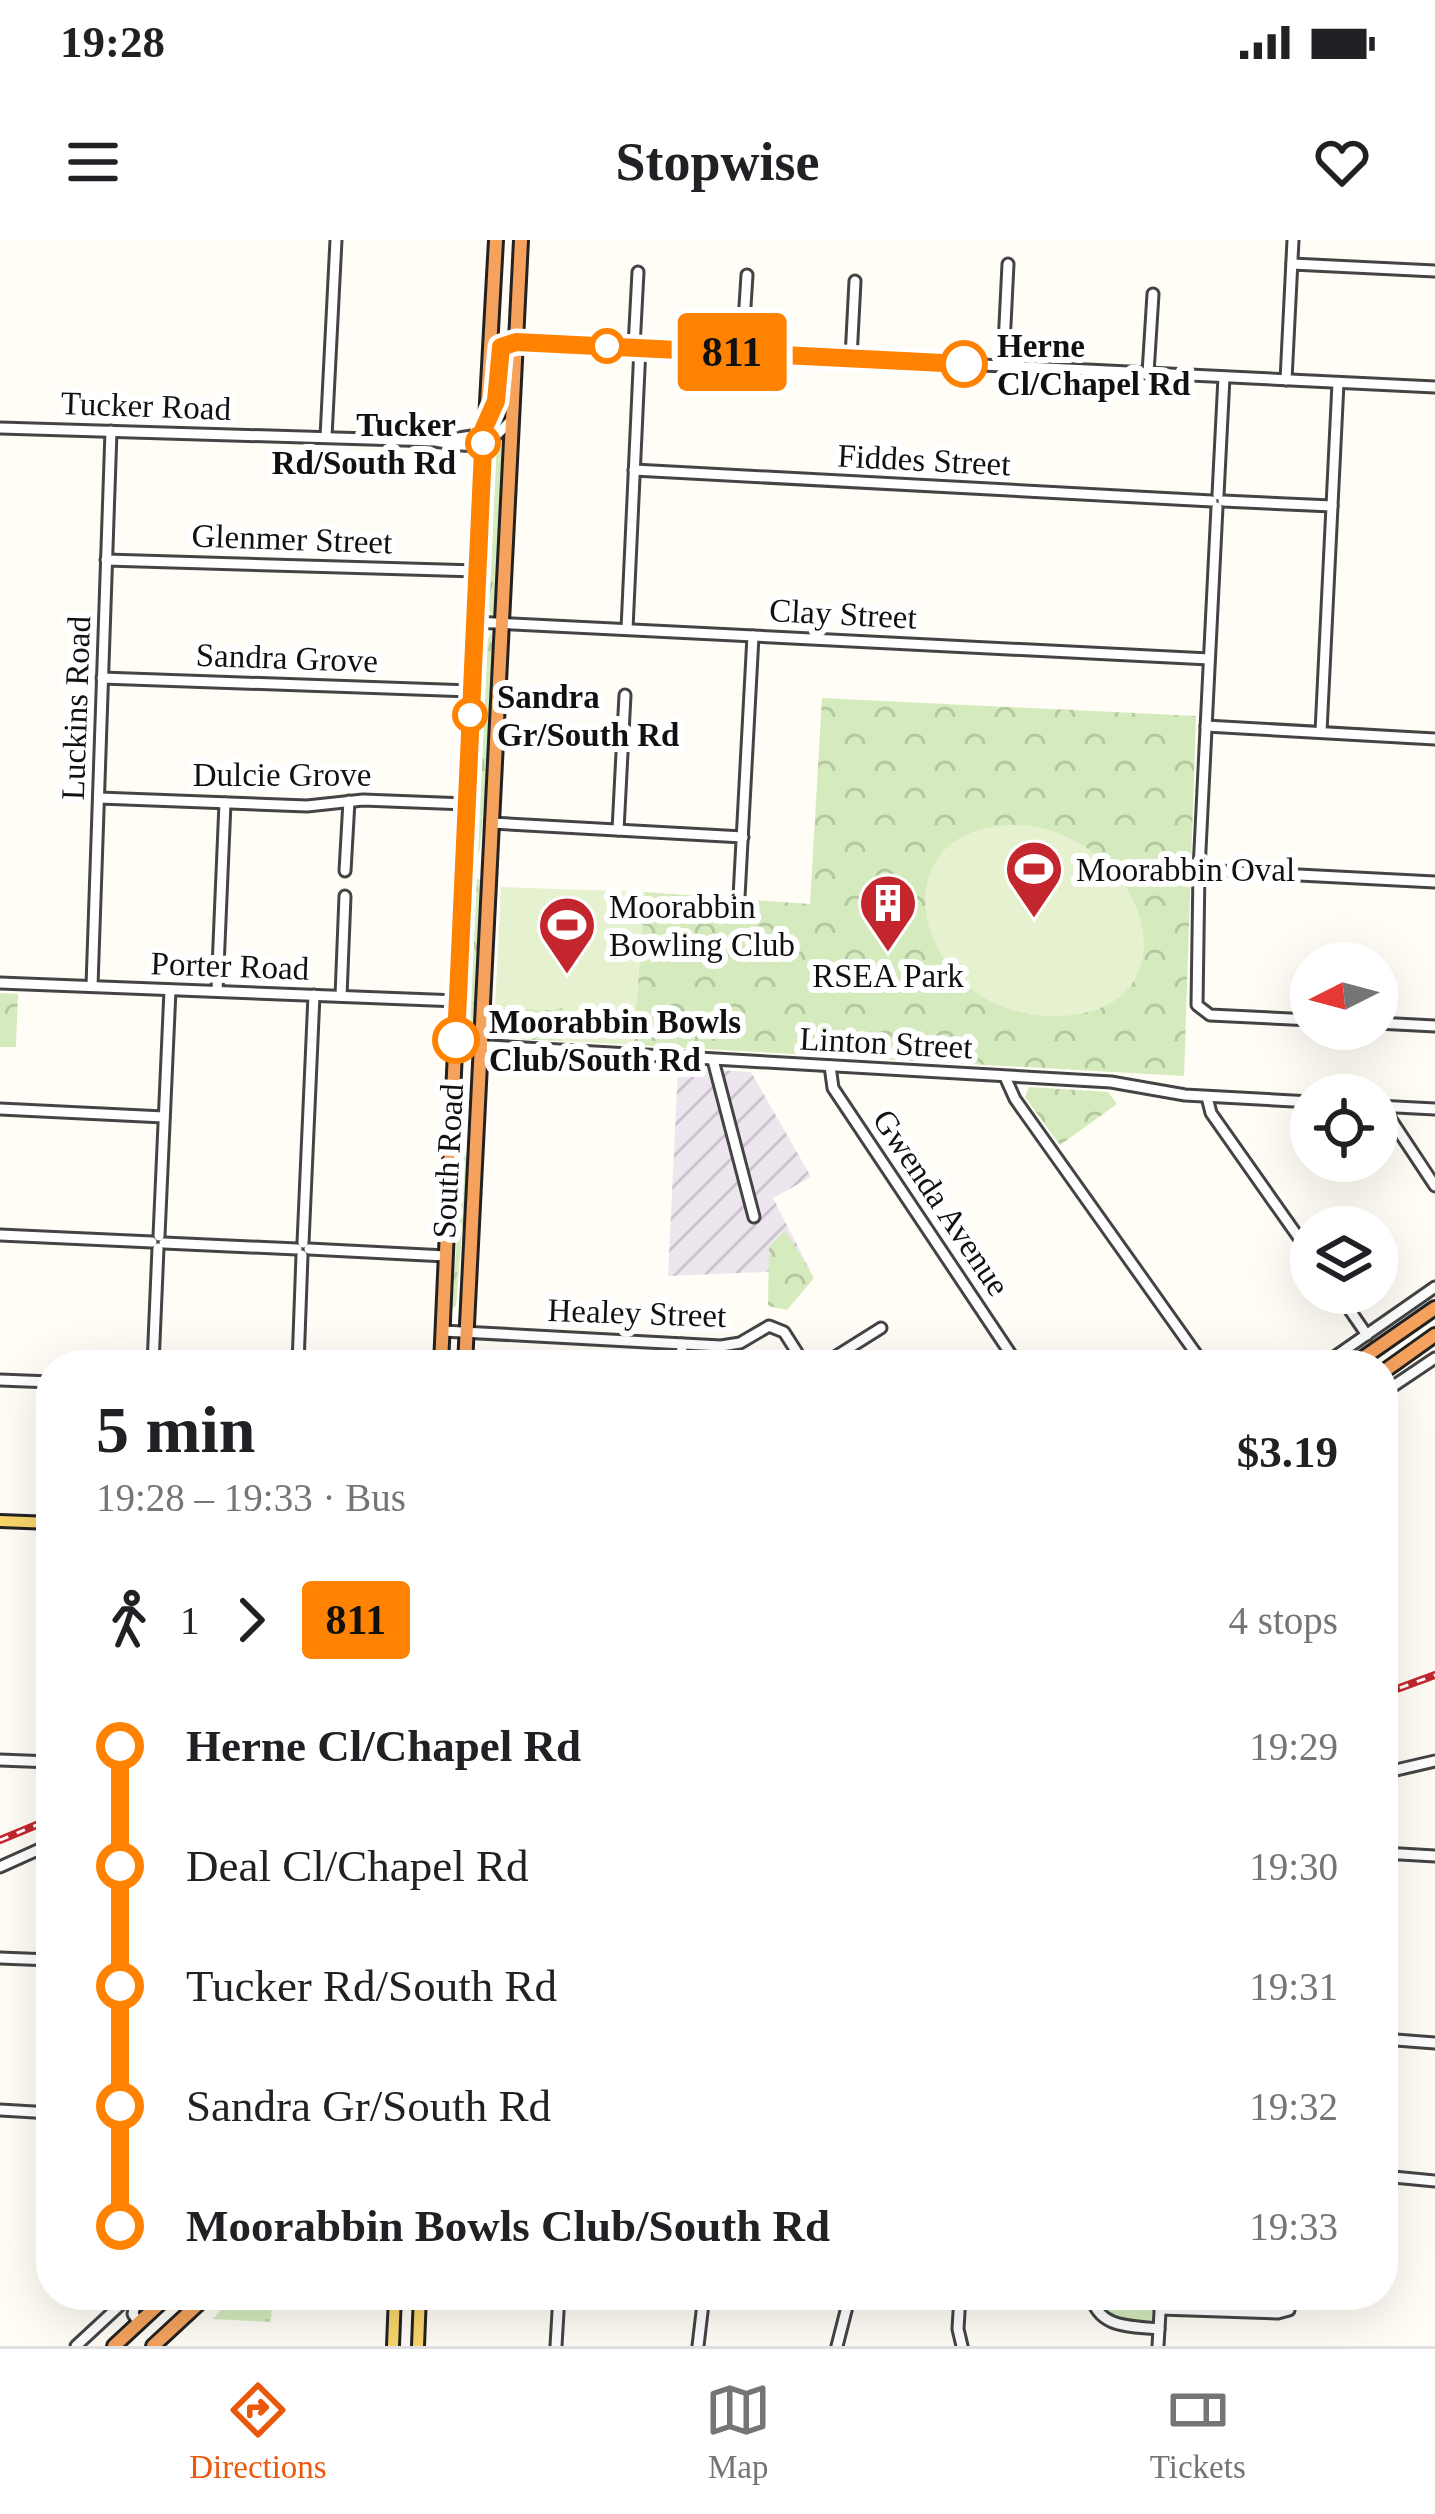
<!DOCTYPE html>
<html lang="en">
<head>
<meta charset="utf-8">
<style>
  :root { --surface:#fff; --page:#f2f2f2; --text:#202124; --muted:#757577; --line:#e0e0e0; --accent:#ea580c }
  body { margin:0; font-family:"Times New Roman",serif; background:var(--page); color:var(--text); height:100vh; display:flex; flex-direction:column; font-size:45px; white-space:nowrap }
  * { box-sizing:border-box; margin:0 }
  p { font-size:39px; color:var(--muted) }
  .icon { flex:none; width:66px; height:66px; fill:none; stroke:currentColor; stroke-width:2; stroke-linecap:round; stroke-linejoin:round }
  .map { position:relative; flex:1; overflow:hidden }
  .panel { position:absolute; left:36px; top:1110px; width:1362px; height:960px; display:flex; flex-direction:column; background:var(--surface); border-radius:48px; box-shadow:0 12px 48px #0002 }
  .panel>* { flex:none }
  .badge { padding:0 24px; border-radius:9px; font-size:42px; line-height:78px }
  .needle { width:78px; rotate:264deg }
  .controls { position:absolute; left:1290px; top:702px; display:grid; gap:24px }
  .controls a { display:grid; place-items:center; width:108px; height:108px; border-radius:50%; background:var(--surface); box-shadow:0 12px 48px #0002; font-size:60px }
  .map>.badge { position:absolute; translate:-50% -50%; box-shadow:0 0 0 6px #fff }
  .legs { display:flex; align-items:center; gap:18px; height:132px; padding:0 60px; font-size:39px }
  .legs p { margin-inline-start:auto }
  .head { display:flex; align-items:center; justify-content:space-between; height:204px; padding:0 60px }
  h1 { font-size:66px; font-weight:600; line-height:90px }
  ul { padding:0 60px; list-style:none }
  li { display:flex; align-items:center; gap:42px; height:120px; font-size:45px }
  li i { display:grid; place-items:center; width:18px; height:100%; margin:0 15px; background:currentColor }
  li i::after { content:''; width:30px; height:30px; margin:-15px; border:9px solid; border-radius:50%; background:var(--surface) }
  li p { margin-inline-start:auto }
  li:first-child i { background:linear-gradient(#0000 50%,currentColor 0) }
  li:last-child i { background:linear-gradient(currentColor 50%,#0000 0) }
  .status { display:flex; justify-content:space-between; align-items:center; height:84px; padding:0 60px; background:var(--surface); direction:ltr }
  .status svg { height:33px; fill:currentColor }
  header { display:flex; justify-content:space-between; align-items:center; height:156px; padding:0 60px; background:var(--surface); font-size:54px; font-weight:600 }
  .tabs { display:flex; justify-content:space-around; align-items:center; height:168px; border-top:3px solid var(--line); background:var(--surface); font-size:33px; color:var(--muted) }
  .tabs a { display:grid; justify-items:center; gap:6px }
  .tabs .current { color:var(--accent) }
  .map>svg:first-child { display:block }
  .industrial { fill:url(#industrial-furrows) }
  .grass { fill:url(#grass-tufts) }
  .park { fill:url(#park-crowns) }
  .pitch { fill:#e6f2cf }
  .lines { fill:none; stroke-linecap:round; stroke-linejoin:round }
  .minor-casing { stroke:#444; stroke-width:15 }
  .major-casing { stroke:#222; stroke-width:16 }
  .highway-casing { stroke:#222; stroke-width:18 }
  .minor { stroke:#fff; stroke-width:9 }
  .major { stroke:#f9d66b; stroke-width:10 }
  .highway { stroke:#f5a25d; stroke-width:12 }
  .rail-casing { stroke:#c4262e; stroke-width:8 }
  .rail { stroke:#fff; stroke-width:3; stroke-dasharray:9; stroke-linecap:butt }
  .line-1-casing { stroke:#fff; stroke-width:27 }
  .line-1 { stroke:#ff8200; stroke-width:18 }
  .stop-1-dot { fill:#fff; stroke:#ff8200; stroke-width:6 }
  .labels { text-anchor:middle; stroke-width:12; stroke-linejoin:round; paint-order:stroke }
  .stop-label { font-size:33px; font-weight:bold; fill:#111; stroke:#fff; text-anchor:start }
  .street-label { font-size:33px; fill:#111; stroke:#fff }
  .poi-label { font-size:33px; fill:#111; stroke:#fff; text-anchor:start }
</style>
</head>
<body>
<div class="status"><b>19:28</b><svg viewBox="0 0 49 12"><path d="M0 12V9h3v3zM5 12V6h3v6zM10 12V3h3v9zM15 12V0h3v12zM26 1h20v11H26zM47 4h2v5h-2z"/></svg></div>
<header><svg class="icon" aria-label="menu" viewBox="0 0 24 24"><path d="M4 6h16M4 12h16M4 18h16"/></svg>Stopwise<svg class="icon" aria-label="heart" viewBox="0 0 24 24"><path d="M12 20l-8-8c-3-5 5-10 8-4 3-6 11-1 8 4z"/></svg></header>
<div class="map">
<svg width="1435" height="2106" viewBox="0 0 1435 2106">
  <defs>
    <pattern id="industrial-furrows" width="10" height="10" patternUnits="userSpaceOnUse" patternTransform="scale(3)"><rect width="10" height="10" fill="#eee6ef"/><path d="M-1 1l2-2M0 10L10 0M9 11l2-2" fill="none" stroke="#cbc4cc"/></pattern>
    <pattern id="grass-tufts" width="24" height="20" patternUnits="userSpaceOnUse" patternTransform="scale(3)"><rect width="24" height="20" fill="#d5ebbd"/><path d="M3 7l-1-3M5 7V3M7 7l1-3M15 17l-1-3M17 17v-4M19 17l1-3" fill="none" stroke="#b6c8a1"/></pattern>
    <pattern id="park-crowns" width="20" height="18" patternUnits="userSpaceOnUse" patternTransform="scale(3)"><rect width="20" height="18" fill="#d5ebbd"/><path d="M2 6a3 3 0 1 1 6 0M12 15a3 3 0 1 1 6 0" fill="none" stroke="#b6c8a1"/></pattern>
  </defs>
  <rect width="100%" height="100%" fill="#fffdf5"/>
  <!-- industrial -->
  <path class="industrial" d="M678,828L751,832L811,937L773,958L810,1030L668,1036Z"/>
  <!-- grass -->
  <g class="grass">
    <path d="M502,194L497,365L496,374L491,375L482,352L489,208Z"/>
    <path d="M491,392L494,407L486,537L480,609L475,621C465,586 475,422 491,392Z"/>
    <path d="M474,637L482,641L475,786L468,788L464,776L469,640Z"/>
    <path d="M469,910L456,1066L452,1069L462,920Z"/>
    <path d="M234,2055H272L271,2082L213,2079Z"/>
  </g>
  <!-- park -->
  <g class="park">
    <path d="M822,458L1196,476L1184,836L633,805L645,652L810,664Z"/>
    <path d="M0,753L18,754L16,807H0Z"/>
    <path d="M495,767L552,770L563,767L561,801L498,798L493,793Z"/>
    <path d="M1029,847L1108,852L1117,864L1060,905L1025,857Z"/>
    <path d="M785,990L814,1038L787,1070L768,1066L769,1007Z"/>
    <path d="M1095,2055H1156L1155,2077L1148,2083C1122,2081 1104,2082 1095,2055Z"/>
  </g>
  <!-- pitch -->
  <g class="pitch">
    <path d="M1027,585C1156,605 1194,771 1060,776C912,782 865,576 1027,585Z"/>
    <path d="M501,647L645,652L633,805L561,801L562,767L552,770L495,767Z"/>
  </g>
  <g class="lines">
    <defs>
      <g id="minor">
        <path d="M1292,24L1435,31"/>
        <path d="M634,107L638,32"/>
        <path d="M742,113L747,35"/>
        <path d="M851,118L855,41"/>
        <path d="M1003,125L1008,24"/>
        <path d="M1148,133L1153,54"/>
        <path d="M1286,140L1293,0"/>
        <path d="M488,176L496,161L500,110L511,102L1435,147"/>
        <path d="M0,188L435,201C475,207 484,212 512,179"/>
        <path d="M326,197L336,0"/>
        <path d="M452,199L472,196L484,187"/>
        <path d="M634,230L1212,261"/>
        <path d="M1218,255L1224,137"/>
        <path d="M1223,261L1332,266"/>
        <path d="M1217,267L1199,630L1197,765L1210,775L1311,780"/>
        <path d="M106,320L477,331"/>
        <path d="M474,382L1209,419"/>
        <path d="M627,389L640,107"/>
        <path d="M102,438L471,451"/>
        <path d="M1206,486L1435,499"/>
        <path d="M1321,492L1338,143"/>
        <path d="M99,558L307,566L363,560L466,564"/>
        <path d="M492,583L743,597"/>
        <path d="M618,590L625,455"/>
        <path d="M1199,630L1435,642"/>
        <path d="M345,631L349,561"/>
        <path d="M739,657L753,396"/>
        <path d="M0,743L458,761"/>
        <path d="M92,746L111,191"/>
        <path d="M217,751L225,563"/>
        <path d="M341,756L345,656"/>
        <path d="M1377,783L1435,786"/>
        <path d="M456,804L1111,842L1185,855L1311,862"/>
        <path d="M713,820L754,977"/>
        <path d="M830,826L833,848L1018,1125"/>
        <path d="M1006,839L1015,859L1204,1125"/>
        <path d="M1207,857L1211,873L1311,1015"/>
        <path d="M1377,866L1435,869"/>
        <path d="M1382,866L1435,946"/>
        <path d="M0,869L164,877"/>
        <path d="M0,995L152,1002"/>
        <path d="M159,996L170,750"/>
        <path d="M164,1003L297,1009"/>
        <path d="M303,1003L314,755"/>
        <path d="M309,1009L446,1016"/>
        <path d="M1338,1053L1367,1095"/>
        <path d="M443,1091L721,1106L740,1103L769,1086L784,1092L805,1125"/>
        <path d="M153,1125L158,1008"/>
        <path d="M298,1125L302,1015"/>
        <path d="M681,1125L682,1104"/>
        <path d="M822,1125L881,1088"/>
        <path d="M1323,1125L1435,1047"/>
        <path d="M0,1140L51,1142"/>
        <path d="M1383,1153L1435,1118"/>
        <path d="M0,1520L51,1522"/>
        <path d="M1383,1533L1435,1521"/>
        <path d="M1383,1613L1435,1616"/>
        <path d="M0,1627L51,1604"/>
        <path d="M0,1718L51,1720"/>
        <path d="M1383,1799L1435,1803"/>
        <path d="M0,1870L51,1873"/>
        <path d="M1383,1936L1435,1941"/>
        <path d="M137,2055L133,2074L139,2083"/>
        <path d="M960,2055L958,2089L962,2106"/>
        <path d="M1091,2055C1098,2089 1131,2086 1159,2089"/>
        <path d="M1160,2069L1278,2073L1289,2070L1292,2055"/>
        <path d="M76,2106L131,2055"/>
        <path d="M556,2106L559,2055"/>
        <path d="M698,2106L704,2055"/>
        <path d="M837,2106L850,2055"/>
        <path d="M1158,2106L1161,2055"/>
      </g>
      <g id="major">
        <path d="M0,1281L51,1283"/>
        <path d="M393,2106L395,2055"/>
        <path d="M418,2106L420,2055"/>
      </g>
      <g id="highway">
        <path d="M441,1125L471,451L496,0"/>
        <path d="M465,1125L521,0"/>
        <path d="M1353,1125L1435,1068"/>
        <path d="M1383,1132L1435,1095"/>
        <path d="M114,2106L169,2055"/>
        <path d="M153,2106L208,2055"/>
      </g>
    </defs>
    <!-- minor casing -->
    <use href="#minor" class="minor-casing"/>
    <!-- major casing -->
    <use href="#major" class="major-casing"/>
    <!-- highway casing -->
    <use href="#highway" class="highway-casing"/>
    <!-- minor -->
    <use href="#minor" class="minor"/>
    <!-- major -->
    <use href="#major" class="major"/>
    <!-- highway -->
    <use href="#highway" class="highway"/>
    <defs>
      <g id="rail">
        <path d="M1383,1454L1435,1435"/>
        <path d="M0,1600L51,1579"/>
      </g>
    </defs>
    <!-- rail casing -->
    <use href="#rail" class="rail-casing"/>
    <!-- rail -->
    <use href="#rail" class="rail"/>
  </g>
  <g class="lines">
    <defs>
      <path id="line-1" d="M456,800L484,188L496,161L501,107L516,102L964,124"/>
    </defs>
    <!-- line-1 casing -->
    <use href="#line-1" class="line-1-casing"/>
    <!-- line-1 -->
    <use href="#line-1" class="line-1"/>
  </g>
  <!-- icons -->
  <defs>
    <symbol id="stadium-pin" viewBox="-11 -11 22 30"><path d="M0 17L-7.5 6A9.5 9.5 0 1 1 7.5 6Z" fill="#c4262e" stroke="#fff"/><path d="M0-5a6.5 5 0 1 0 0 10a6.5 5 0 1 0 0-10ZM-3.5-1.8h7v3.6h-7Z" fill="#fff"/></symbol>
    <symbol id="building-pin" viewBox="-11 -11 22 30"><path d="M0 17L-7.5 6A9.5 9.5 0 1 1 7.5 6Z" fill="#c4262e" stroke="#fff"/><path d="M-4-6H4V6H1V3H-1V6H-4ZM-2.5-4.3h1.7v1.8h-1.7ZM.8-4.3h1.7v1.8H.8ZM-2.5-1h1.7V.8h-1.7ZM.8-1h1.7V.8H.8Z" fill="#fff"/></symbol>
  </defs>
  <g fill-rule="evenodd">
    <use href="#stadium-pin" x="1001" y="596" width="66" height="90"/>
    <use href="#building-pin" x="855" y="630" width="66" height="90"/>
    <use href="#stadium-pin" x="534" y="652" width="66" height="90"/>
  </g>
  <!-- markers -->
  <g class="stop-1-dot">
    <circle cx="607" cy="106" r="15"/>
    <circle cx="964" cy="124" r="21"/>
    <circle cx="483" cy="203" r="15"/>
    <circle cx="470" cy="475" r="15"/>
    <circle cx="456" cy="800" r="21"/>
  </g>
  <g class="labels">
    <!-- stop labels -->
    <g class="stop-label">
      <text x="997" y="117">Herne<tspan x="997" dy="38">Cl/Chapel Rd</tspan></text>
      <text x="456" y="196" text-anchor="end">Tucker<tspan x="456" dy="38">Rd/South Rd</tspan></text>
      <text x="497" y="468">Sandra<tspan x="497" dy="38">Gr/South Rd</tspan></text>
      <text x="489" y="793">Moorabbin Bowls<tspan x="489" dy="38">Club/South Rd</tspan></text>
    </g>
    <!-- street labels -->
    <g class="street-label">
      <text transform="translate(146 165) rotate(2)" y="12">Tucker Road</text>
      <text transform="translate(924 219) rotate(3)" y="12">Fiddes Street</text>
      <text transform="translate(292 298) rotate(2)" y="12">Glenmer Street</text>
      <text transform="translate(843 373) rotate(3)" y="12">Clay Street</text>
      <text transform="translate(287 417) rotate(2)" y="12">Sandra Grove</text>
      <text transform="translate(75 468) rotate(-88)" y="12">Luckins Road</text>
      <text x="282" y="546">Dulcie Grove</text>
      <text transform="translate(230 725) rotate(2)" y="12">Porter Road</text>
      <text transform="translate(886 802) rotate(3)" y="12">Linton Street</text>
      <text transform="translate(447 921) rotate(-87)" y="12">South Road</text>
      <text transform="translate(942 962) rotate(56)" y="12">Gwenda Avenue</text>
      <text transform="translate(637 1072) rotate(2)" y="12">Healey Street</text>
    </g>
    <!-- poi labels -->
    <g class="poi-label">
      <text x="1076" y="641">Moorabbin Oval</text>
      <text x="609" y="678">Moorabbin<tspan x="609" dy="38">Bowling Club</tspan></text>
      <text x="888" y="747" text-anchor="middle">RSEA Park</text>
    </g>
  </g>
</svg>
<div class="controls">
<a><svg class="needle" viewBox="-14 -14 28 28"><path d="M0-13l5 13h-10z" fill="#e53935"/><path d="M0 13l5-13h-10z" fill="#757577"/></svg></a>
<a><svg class="icon" aria-label="locate" viewBox="0 0 24 24"><circle cx="12" cy="12" r="6"/><path d="M12 2v4M12 18v4M2 12h4M18 12h4"/></svg></a>
<a><svg class="icon" aria-label="layers" viewBox="0 0 24 24"><path d="M12 4l9 5-9 5-9-5zM3 14l9 5 9-5"/></svg></a>
</div>
<b class="badge" style="left:732px;top:112px;background:#ff8200;color:#111">811</b>
<section class="panel">
<div class="head"><div><h1>5 min</h1><p>19:28 – 19:33 · Bus</p></div><b>$3.19</b></div>
<div class="legs"><svg class="icon" aria-label="walk" viewBox="0 0 24 24"><circle cx="13" cy="4" r="2"/><path d="M13 8l-2 6 4 7M11 14l-3 7M7 12l3-4h3l4 4"/></svg>1<svg class="icon" aria-label="forward" viewBox="0 0 24 24"><path d="M9 5l7 7-7 7"/></svg><b class="badge" style="background:#ff8200;color:#111">811</b><p>4 stops</p></div>
<ul>
<li><i style="color:#ff8200"></i><b>Herne Cl/Chapel Rd</b><p>19:29</p></li>
<li><i style="color:#ff8200"></i><span>Deal Cl/Chapel Rd</span><p>19:30</p></li>
<li><i style="color:#ff8200"></i><span>Tucker Rd/South Rd</span><p>19:31</p></li>
<li><i style="color:#ff8200"></i><span>Sandra Gr/South Rd</span><p>19:32</p></li>
<li><i style="color:#ff8200"></i><b>Moorabbin Bowls Club/South Rd</b><p>19:33</p></li>
</ul>
</section>
</div>
<nav class="tabs">
<a class="current"><svg class="icon" aria-label="directions" viewBox="0 0 24 24"><path d="M12 3l9 9-9 9-9-9zM9 14v-3h6M13 9l2 2-2 2"/></svg>Directions</a>
<a><svg class="icon" aria-label="map" viewBox="0 0 24 24"><path d="M3 6l6-2 6 2 6-2v14l-6 2-6-2-6 2zM9 4v14M15 6v14"/></svg>Map</a>
<a><svg class="icon" aria-label="tickets" viewBox="0 0 24 24"><path d="M3 7h18v10H3zM15 7v10"/></svg>Tickets</a>
</nav>
</body>
</html>
